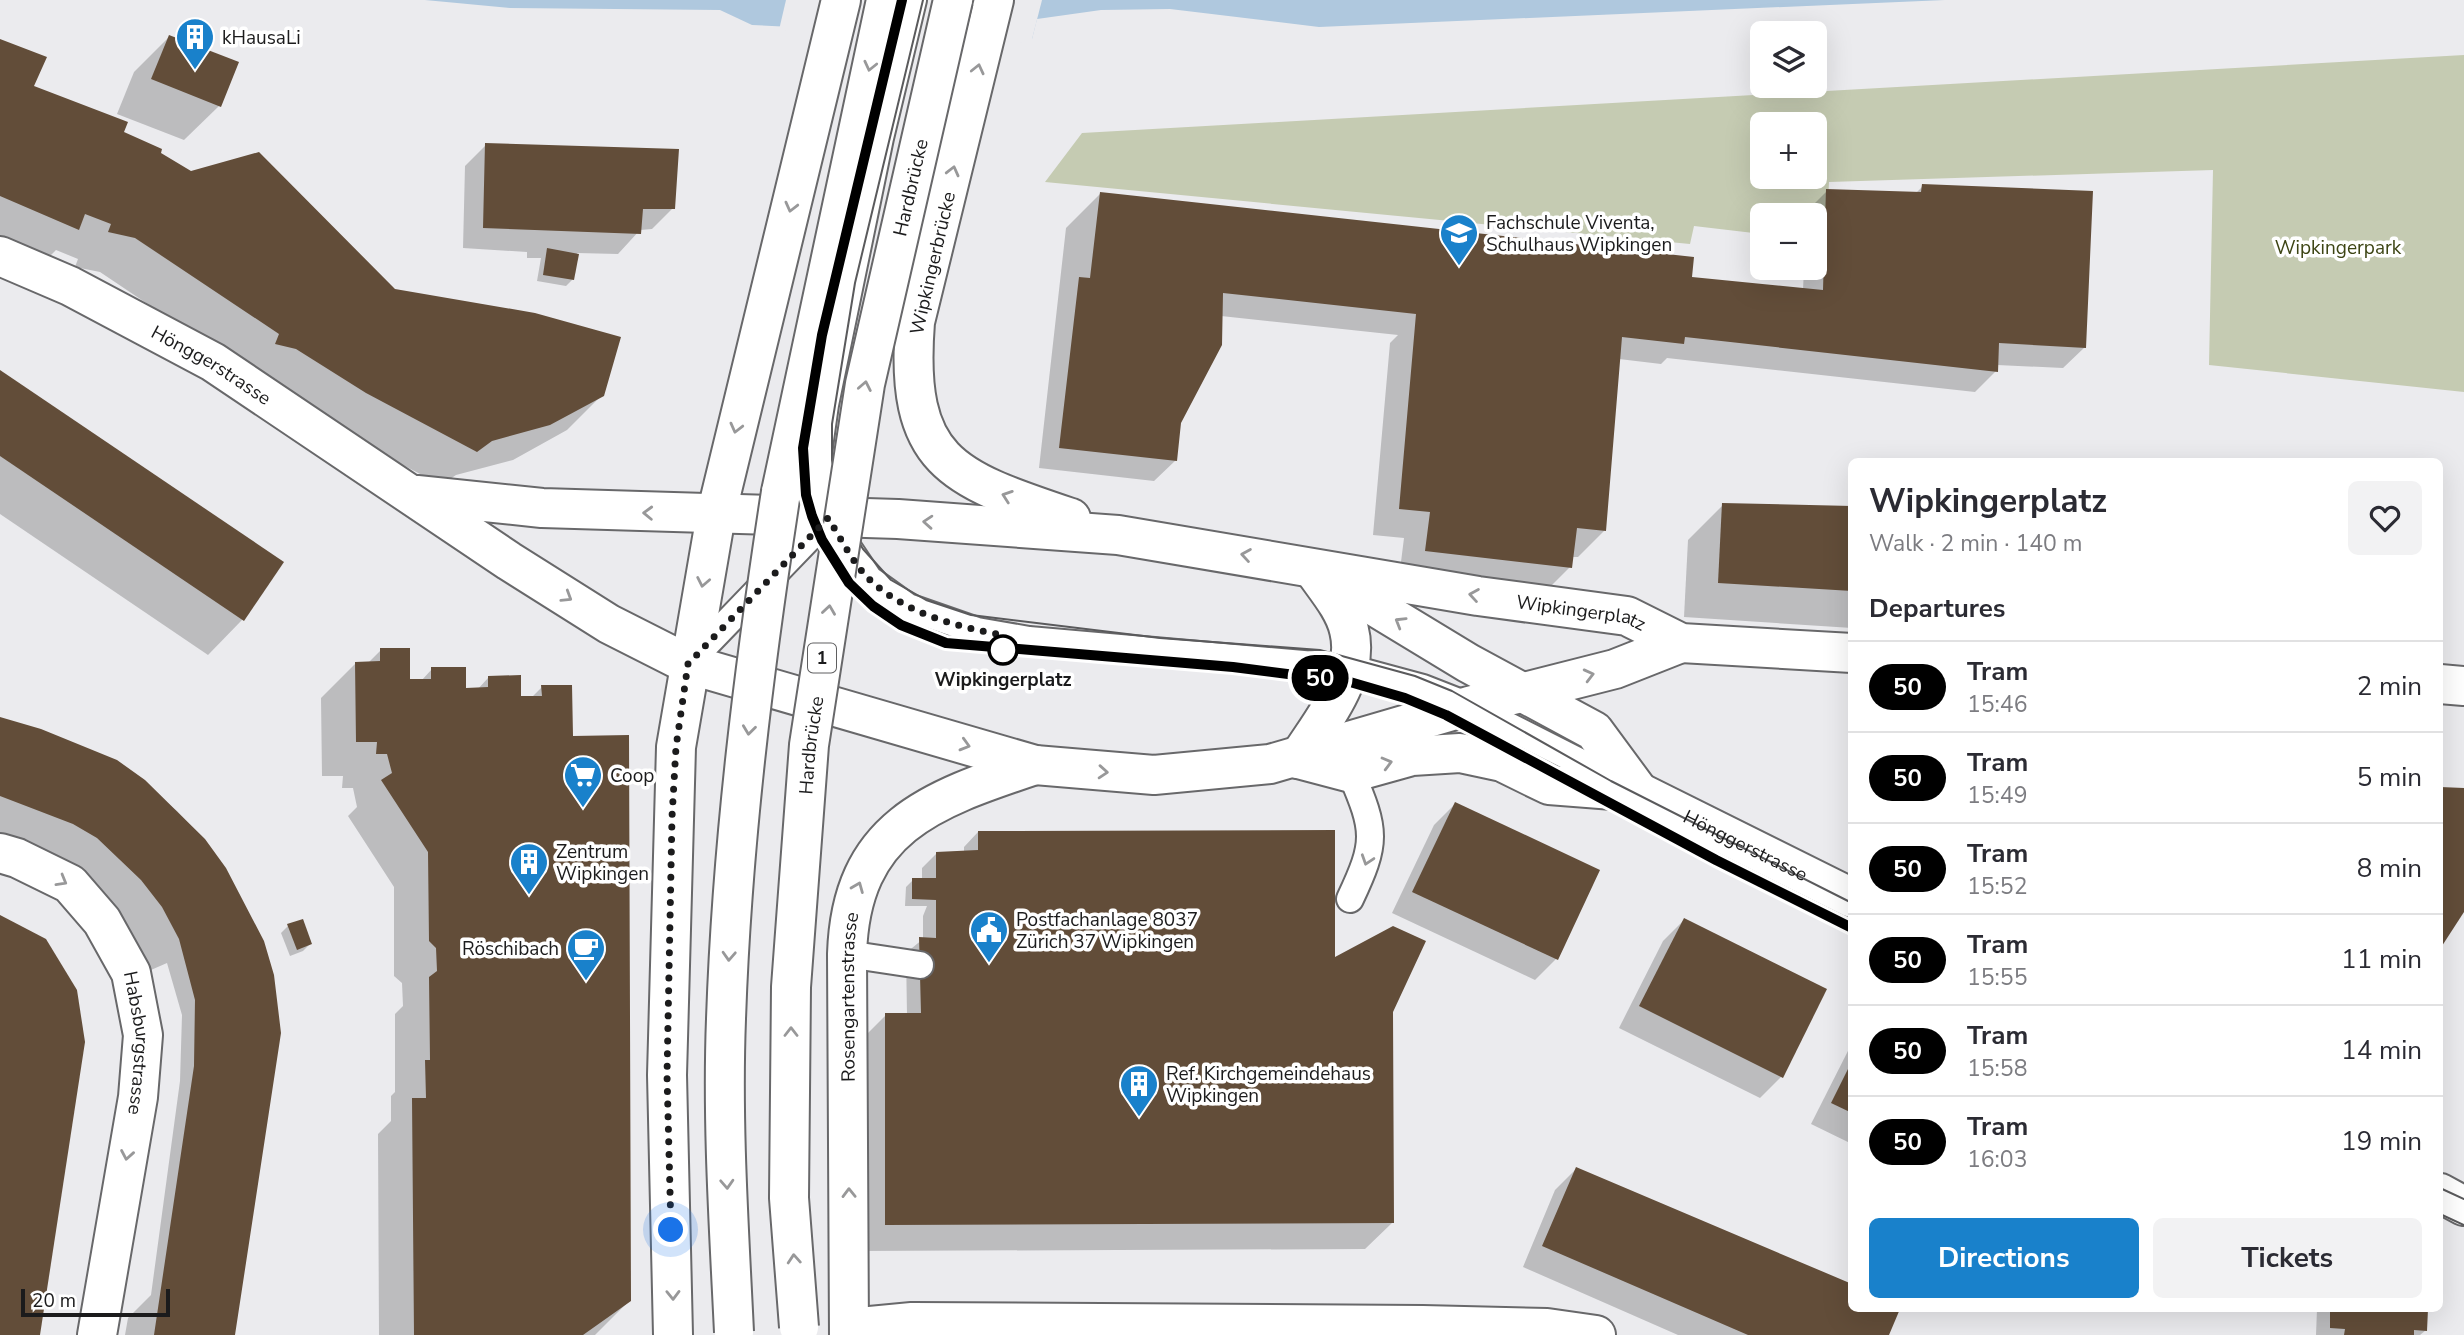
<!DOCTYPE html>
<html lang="en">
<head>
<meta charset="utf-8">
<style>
  :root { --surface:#fff; --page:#f2f2f3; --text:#2b2b33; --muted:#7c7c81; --line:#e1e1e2; --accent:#1981cb }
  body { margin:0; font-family:"Nunito Sans",sans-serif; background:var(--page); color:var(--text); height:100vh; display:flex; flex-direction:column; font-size:26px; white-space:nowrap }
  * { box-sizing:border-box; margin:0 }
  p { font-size:23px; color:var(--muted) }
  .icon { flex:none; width:38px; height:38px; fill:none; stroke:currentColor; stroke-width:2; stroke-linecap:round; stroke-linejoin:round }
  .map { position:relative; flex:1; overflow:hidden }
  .drawer { position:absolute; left:1848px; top:458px; width:595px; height:854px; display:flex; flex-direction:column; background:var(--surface); border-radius:10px; box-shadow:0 7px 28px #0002 }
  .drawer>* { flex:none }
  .badge { padding:0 14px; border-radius:23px; font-size:24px; line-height:46px }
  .fabs { position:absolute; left:1750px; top:21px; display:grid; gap:14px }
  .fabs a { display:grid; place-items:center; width:77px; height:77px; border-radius:10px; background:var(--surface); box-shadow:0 7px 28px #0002; font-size:35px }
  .scale { position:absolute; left:21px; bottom:18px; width:149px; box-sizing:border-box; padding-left:7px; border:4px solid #1b1b1c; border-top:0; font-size:19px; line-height:24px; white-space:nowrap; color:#1b1b1c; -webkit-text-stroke:5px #fff; paint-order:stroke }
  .you { position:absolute; width:35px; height:35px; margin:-18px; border:5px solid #fff; border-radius:50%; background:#1a73e8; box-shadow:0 0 0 10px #1a73e833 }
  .map>.badge { position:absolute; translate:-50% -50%; box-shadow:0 0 0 4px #fff }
  h2 { padding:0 21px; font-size:26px; line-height:63px }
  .round { display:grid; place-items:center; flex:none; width:74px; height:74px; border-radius:10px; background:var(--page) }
  .head { display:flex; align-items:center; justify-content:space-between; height:119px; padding:0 21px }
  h1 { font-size:33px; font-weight:700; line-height:52px }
  .cta { display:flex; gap:14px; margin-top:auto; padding:14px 21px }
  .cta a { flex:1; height:80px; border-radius:10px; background:var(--accent); color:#fff; font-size:28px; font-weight:700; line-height:80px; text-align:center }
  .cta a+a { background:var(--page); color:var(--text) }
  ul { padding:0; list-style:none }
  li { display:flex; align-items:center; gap:21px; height:91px; padding:0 21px; border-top:2px solid var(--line) }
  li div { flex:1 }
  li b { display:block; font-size:26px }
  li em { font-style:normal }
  li .badge { min-width:77px; font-weight:700; text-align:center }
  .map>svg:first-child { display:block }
  .green { fill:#c5cbb2; fill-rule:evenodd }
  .water { fill:#afc8de }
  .pier { fill:#ebebee }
  .shadow { fill:#0003 }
  .building { fill:#624d39 }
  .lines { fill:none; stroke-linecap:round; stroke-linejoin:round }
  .lane-casing { stroke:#68686a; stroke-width:30 }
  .street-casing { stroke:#68686a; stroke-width:42 }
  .secondary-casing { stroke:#68686a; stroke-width:42 }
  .primary-casing { stroke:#68686a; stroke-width:42 }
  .lane { stroke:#fff; stroke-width:26 }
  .street { stroke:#fff; stroke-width:38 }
  .secondary { stroke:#fff; stroke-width:38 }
  .primary { stroke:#fff; stroke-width:38 }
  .tram { stroke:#5a5a5c; stroke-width:2 }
  .primary-bridge-casing { stroke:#68686a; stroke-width:42; stroke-linecap:butt }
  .primary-bridge { stroke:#fff; stroke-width:38 }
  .oneway { stroke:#989899 }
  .line-casing { stroke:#fff; stroke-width:16 }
  .line { stroke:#000; stroke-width:10 }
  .walk { stroke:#1b1b1c; stroke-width:7; stroke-dasharray:0 12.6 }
  .stop-dot { fill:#fff; stroke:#000; stroke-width:3.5 }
  .labels { text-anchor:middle; stroke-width:7; stroke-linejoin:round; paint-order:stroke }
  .shield { fill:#fff; stroke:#5f5f60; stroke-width:2 }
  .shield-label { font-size:18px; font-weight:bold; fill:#1b1b1c }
  .poi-label { font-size:19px; fill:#1b1b1c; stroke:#fff; text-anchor:start }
  .street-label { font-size:19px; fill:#1b1b1c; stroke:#fff }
  .park-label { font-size:19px; fill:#3d4514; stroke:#fff }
  .stop-label { font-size:19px; font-weight:bold; fill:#1b1b1c; stroke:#fff }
</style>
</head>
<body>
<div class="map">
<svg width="2464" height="1335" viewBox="0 0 2464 1335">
  <rect width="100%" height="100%" fill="#ebebee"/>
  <!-- green -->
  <path class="green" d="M2464,55V392L2209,365L2213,170L1829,182L1826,243L1815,241V215H1762V234L1694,226L1690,244L1045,182L1082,133ZM1762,124H1815V177H1762Z"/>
  <!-- water -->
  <path class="water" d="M425,0H1945L1319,27L1170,9L1101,10L1037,19L1032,39L752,25L720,10L510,8Z"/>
  <!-- pier -->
  <path class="pier" d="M786,0H1042L1031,43L779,30Z"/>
  <!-- shadow -->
  <g class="shadow">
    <path d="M169,37L219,106L184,140L117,114L134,72Z"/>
    <path d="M0,41L32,87L159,154L394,291L602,395L567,430L513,460L456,475L441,485L331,427L100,272L75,267L78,259L56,250L42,264L0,246Z"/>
    <path d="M486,145L673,208L652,229L640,230L618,254L577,253L573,279L566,286L537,281L541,258H527V252L463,248L465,166Z"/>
    <path d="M1923,186L2085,347L2063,368L1997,365L1996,371L1975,392L1667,358L1661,364L1619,359L1604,531L1578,557H1571L1570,567L1543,594L1399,578L1404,538L1373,535L1390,343L1398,335L1221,316L1179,422L1176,460L1154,481L1039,468L1066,228L1101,193L1690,279L1803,290L1804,268H1815V215H1806V212L1827,191L1915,194Z"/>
    <path d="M0,372L282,562L242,620L208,655L0,514Z"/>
    <path d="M1723,505L1852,507V628L1684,617L1688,540Z"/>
    <path d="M381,650L408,681H421L432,669L464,690H477L488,678L520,698H531L542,687L571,737L630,1300L595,1335H379L378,1134L391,1121V1096L395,1092V1014L403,1006L402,983L394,976V887L348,816L357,807L353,788H342L343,776H322L321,698L356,663H368Z"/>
    <path d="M0,719L116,761L177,811L204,840L233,1335H125L128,1318L151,1295L180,1081L182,1015L167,963L144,973L0,843Z"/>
    <path d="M2440,789L2464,790V909L2440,946Z"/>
    <path d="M1455,804L1598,871L1556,959L1535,980L1392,913L1434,825Z"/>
    <path d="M978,832L1333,960L1391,1014L1392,1223L1365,1249L859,1251V1042L886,1015H907L906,953L923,939V916L927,906H905L906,887L913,880H922V868L936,854L964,852V847Z"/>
    <path d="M1684,920L1781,1077L1760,1098L1619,1028L1663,941Z"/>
    <path d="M288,926L310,944L303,951L290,956L281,933Z"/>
    <path d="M1852,1043V1144L1811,1124Z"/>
    <path d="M1576,1169L1852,1309H1898L1887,1335H1678L1523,1267L1555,1190Z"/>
    <path d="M2317,1309H2426V1330L2420,1335H2316Z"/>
  </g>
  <!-- building -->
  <g class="building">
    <path d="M169,35L239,62L221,107L151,79Z"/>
    <path d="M0,39L47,57L34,86L128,122L124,132L162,149L161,153L191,171L259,152L395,289L535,313L621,337L604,396L550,425L492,441L477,452L366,393L296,349L275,344L279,334L135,238L108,232L111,224L85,214L79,230L0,196Z"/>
    <path d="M485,143L679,149L675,209H643L641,234L483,228Z"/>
    <path d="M1922,184L2093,191L2086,348L1999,343L1998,372L1685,337L1684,344L1622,337L1606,531L1577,528L1572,568L1425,551L1430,512L1399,509L1416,314L1223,293L1222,345L1181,423L1177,461L1059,448L1079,277L1090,278L1100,192L1694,257L1692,277L1823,290L1826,189L1921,192Z"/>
    <path d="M547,248L579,254L574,280L543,275Z"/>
    <path d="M0,370L284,562L244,621L0,456Z"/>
    <path d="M1722,503L1852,506V591L1718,583Z"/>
    <path d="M380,648H410V679H431V667H466V688L488,687V676L521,675V696H542L541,685H572L573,736L629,735L631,1301L583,1335H414L412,1098H426L425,1060H430L429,977L437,971L436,948L429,941L428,852L381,780L392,773L387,754H376L377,742H356L355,662L380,661Z"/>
    <path d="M0,717L41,729L117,760L145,780L205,839L226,868L264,941L274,975L281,1033L235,1335H154L194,1066L195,1000L179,939L162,907L141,880L97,838L73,824L0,796Z"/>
    <path d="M2440,787L2464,788V912L2440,949Z"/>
    <path d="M1455,802L1600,870L1558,960L1412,892Z"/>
    <path d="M1335,830V957L1393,926L1426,941L1393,1012L1394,1223L885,1225V1013H921L919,937L936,938V900L912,899V878H936V852L978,850V831Z"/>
    <path d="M0,915L46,939L77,990L85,1042L40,1335H0Z"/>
    <path d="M1684,918L1827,989L1783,1078L1639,1006Z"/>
    <path d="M303,919L312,944L297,950L287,924Z"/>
    <path d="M1852,1061V1113L1831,1103Z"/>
    <path d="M1576,1167L1852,1284V1309H1900L1889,1335H1748L1542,1246Z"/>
    <path d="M2330,1309H2428L2427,1331L2414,1330V1335H2344L2345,1329L2330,1328Z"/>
  </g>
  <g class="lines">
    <defs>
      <g id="lane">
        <path d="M913,0L880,138L825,405L818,454L821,488L828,518L869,579L908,607L977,631L1029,640L1349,668L1423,688L1469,706L1625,785"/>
        <path d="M691,660L828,518"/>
        <path d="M1350,899C1377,842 1376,831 1351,773"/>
        <path d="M847,954L920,965"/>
      </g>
      <g id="street">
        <path d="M1313,569L1468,663L1594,731L1639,792"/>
        <path id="s1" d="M1298,759L1351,773L1412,756L1460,753L1502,762L1549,785L1639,792L1852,898"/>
        <path id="s2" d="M0,853L17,858L70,884L102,921L131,973L143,1035L138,1097L97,1335"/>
        <path d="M2440,1193L2464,1206"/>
        <path d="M849,1328L912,1322L1423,1325L1547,1328L1596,1335"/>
      </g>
      <g id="secondary">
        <path d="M994,0L915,322C904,463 952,478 1071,518"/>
        <path id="s3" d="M0,256L70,286L213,362L509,561L609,624L688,664L1035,765L1154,775L1270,764L1469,706L1615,669L1681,643"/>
        <path id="s4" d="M417,495L542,508L898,519L1118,535L1478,596L1627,616L1681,643L1852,653"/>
        <path d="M2440,684L2464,686"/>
        <path d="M1298,759C1321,722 1361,677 1349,630C1344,608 1326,588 1313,569"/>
        <path d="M673,1335L667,1075L676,747L716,515L841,0"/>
        <path id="s5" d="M849,1335L847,954C851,827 930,800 1035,765"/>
      </g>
      <path id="primary" d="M781,492L886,0"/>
    </defs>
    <!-- lane casing -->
    <use href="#lane" class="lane-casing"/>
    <!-- street casing -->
    <use href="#street" class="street-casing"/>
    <!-- secondary casing -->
    <use href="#secondary" class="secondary-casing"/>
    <!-- primary casing -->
    <use href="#primary" class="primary-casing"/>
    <!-- lane -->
    <use href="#lane" class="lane"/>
    <!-- street -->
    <use href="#street" class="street"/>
    <!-- secondary -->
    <use href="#secondary" class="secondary"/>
    <!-- primary -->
    <use href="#primary" class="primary"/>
    <!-- tram -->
    <g class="tram">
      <path d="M902,0L822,335L803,448L806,495L812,516L822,540L849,583L873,606L901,625L946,643L1233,667L1350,682L1405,698L1446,715L1716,860L1852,928"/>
      <path d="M923,0L855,283L832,424V460L845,519L863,549L891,580L926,600L971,615L1160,638L1320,650L1415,676L1452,691L1611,781L1852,903"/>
      <path d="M2440,1188L2464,1199"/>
      <path d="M2440,1214L2464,1225"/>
    </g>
    <defs>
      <g id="primary-bridge">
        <path id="s6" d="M799,1327L789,1198L791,987L809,745L865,384L953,0"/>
        <path d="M734,1332C729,1228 722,1124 726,1019C732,843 754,667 781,492"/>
      </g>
    </defs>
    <!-- primary-bridge casing -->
    <use href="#primary-bridge" class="primary-bridge-casing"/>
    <!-- primary-bridge -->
    <use href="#primary-bridge" class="primary-bridge"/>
  </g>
  <!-- one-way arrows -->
  <defs><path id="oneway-chevron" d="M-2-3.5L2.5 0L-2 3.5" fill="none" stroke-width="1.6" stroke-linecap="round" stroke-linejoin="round" transform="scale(1.75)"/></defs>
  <g class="oneway">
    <use href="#oneway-chevron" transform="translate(870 66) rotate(103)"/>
    <use href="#oneway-chevron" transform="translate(978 69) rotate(-77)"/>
    <use href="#oneway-chevron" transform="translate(953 171) rotate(-76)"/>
    <use href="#oneway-chevron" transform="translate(791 207) rotate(104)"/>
    <use href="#oneway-chevron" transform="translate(865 386) rotate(-79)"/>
    <use href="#oneway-chevron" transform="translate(736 428) rotate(104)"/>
    <use href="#oneway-chevron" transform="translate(1007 496) rotate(-161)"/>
    <use href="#oneway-chevron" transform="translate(648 513) rotate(-178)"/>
    <use href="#oneway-chevron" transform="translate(928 522) rotate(-176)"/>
    <use href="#oneway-chevron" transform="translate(1246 555) rotate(-171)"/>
    <use href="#oneway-chevron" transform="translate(703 582) rotate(101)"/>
    <use href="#oneway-chevron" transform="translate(1474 595) rotate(-171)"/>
    <use href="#oneway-chevron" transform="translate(567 597) rotate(32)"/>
    <use href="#oneway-chevron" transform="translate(829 610) rotate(-82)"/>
    <use href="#oneway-chevron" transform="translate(1400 622) rotate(-149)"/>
    <use href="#oneway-chevron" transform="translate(1589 675) rotate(-14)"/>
    <use href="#oneway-chevron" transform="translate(749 730) rotate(97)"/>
    <use href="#oneway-chevron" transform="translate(965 745) rotate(16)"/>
    <use href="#oneway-chevron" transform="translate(1387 763) rotate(-15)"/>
    <use href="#oneway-chevron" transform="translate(1103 772) rotate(4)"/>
    <use href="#oneway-chevron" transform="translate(1367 860) rotate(108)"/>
    <use href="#oneway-chevron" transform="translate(62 881) rotate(30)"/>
    <use href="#oneway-chevron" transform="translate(858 887) rotate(-68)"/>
    <use href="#oneway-chevron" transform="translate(729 956) rotate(93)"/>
    <use href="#oneway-chevron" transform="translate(791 1032) rotate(-90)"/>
    <use href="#oneway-chevron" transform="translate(127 1155) rotate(100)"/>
    <use href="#oneway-chevron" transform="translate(727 1184) rotate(87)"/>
    <use href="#oneway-chevron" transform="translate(849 1193) rotate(-91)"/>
    <use href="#oneway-chevron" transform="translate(794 1259) rotate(-94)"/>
    <use href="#oneway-chevron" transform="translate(673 1295) rotate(89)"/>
  </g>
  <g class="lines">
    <defs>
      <path id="line" d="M902,0L822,335L803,448L806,495L812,516L822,540L849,583L873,606L901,625L946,643L1233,667L1350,682L1405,698L1446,715L1716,860L1852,928"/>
    </defs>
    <!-- line casing -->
    <use href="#line" class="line-casing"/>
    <!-- line -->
    <use href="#line" class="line"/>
    <!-- walk -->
    <path class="walk" d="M671,1230L667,1075L672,817L676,747L688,664L828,518C841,538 853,564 870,580C905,613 957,627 1003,635V650"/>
  </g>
  <!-- icons -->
  <defs>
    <symbol id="building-pin" viewBox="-11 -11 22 30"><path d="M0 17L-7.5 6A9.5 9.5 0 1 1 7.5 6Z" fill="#1981cb" stroke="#fff"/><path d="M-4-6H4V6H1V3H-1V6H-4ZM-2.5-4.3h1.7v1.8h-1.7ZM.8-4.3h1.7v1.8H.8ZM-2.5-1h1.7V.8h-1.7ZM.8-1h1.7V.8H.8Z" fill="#fff"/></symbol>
    <symbol id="school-pin" viewBox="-11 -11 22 30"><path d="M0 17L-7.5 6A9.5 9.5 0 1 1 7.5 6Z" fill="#1981cb" stroke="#fff"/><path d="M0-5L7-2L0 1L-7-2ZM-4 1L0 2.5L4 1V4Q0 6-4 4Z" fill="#fff"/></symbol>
    <symbol id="supermarket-pin" viewBox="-11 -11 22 30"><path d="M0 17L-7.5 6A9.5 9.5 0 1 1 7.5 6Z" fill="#1981cb" stroke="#fff"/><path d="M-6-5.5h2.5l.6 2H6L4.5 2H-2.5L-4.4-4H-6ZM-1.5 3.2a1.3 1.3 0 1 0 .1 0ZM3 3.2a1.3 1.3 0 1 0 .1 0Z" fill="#fff"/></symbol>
    <symbol id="civic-pin" viewBox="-11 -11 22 30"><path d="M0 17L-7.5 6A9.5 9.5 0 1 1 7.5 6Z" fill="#1981cb" stroke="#fff"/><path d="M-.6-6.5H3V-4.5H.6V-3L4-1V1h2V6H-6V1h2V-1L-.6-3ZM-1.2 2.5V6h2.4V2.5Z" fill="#fff"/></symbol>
    <symbol id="cafe-pin" viewBox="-11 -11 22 30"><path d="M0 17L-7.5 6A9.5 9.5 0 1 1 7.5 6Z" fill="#1981cb" stroke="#fff"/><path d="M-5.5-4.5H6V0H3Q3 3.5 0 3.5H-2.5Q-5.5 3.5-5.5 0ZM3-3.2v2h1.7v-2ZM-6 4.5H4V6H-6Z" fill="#fff"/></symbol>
  </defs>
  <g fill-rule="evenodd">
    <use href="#building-pin" x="173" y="15" width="44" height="60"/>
    <use href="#school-pin" x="1437" y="211" width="44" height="60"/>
    <use href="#supermarket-pin" x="561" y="753" width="44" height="60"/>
    <use href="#building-pin" x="507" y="840" width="44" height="60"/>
    <use href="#civic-pin" x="967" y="908" width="44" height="60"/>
    <use href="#cafe-pin" x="564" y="926" width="44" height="60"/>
    <use href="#building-pin" x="1117" y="1062" width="44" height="60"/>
  </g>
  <!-- markers -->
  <circle class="stop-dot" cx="1003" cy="650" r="14"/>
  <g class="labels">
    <!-- shield labels -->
    <rect class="shield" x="808" y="643.5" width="28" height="29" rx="5"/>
    <g class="shield-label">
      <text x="822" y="664">1</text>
    </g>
    <!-- poi labels -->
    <g class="poi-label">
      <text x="222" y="44">kHausaLi</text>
      <text x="1486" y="229">Fachschule Viventa,<tspan x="1486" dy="22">Schulhaus Wipkingen</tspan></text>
      <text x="610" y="782">Coop</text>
      <text x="556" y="858">Zentrum<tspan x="556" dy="22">Wipkingen</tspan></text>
      <text x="1016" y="926">Postfachanlage 8037<tspan x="1016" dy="22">Zürich 37 Wipkingen</tspan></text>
      <text x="559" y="955" text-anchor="end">Röschibach</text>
      <text x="1166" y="1080">Ref. Kirchgemeindehaus<tspan x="1166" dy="22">Wipkingen</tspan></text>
    </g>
    <!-- street labels -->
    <g class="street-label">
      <text dy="7" stroke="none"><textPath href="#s6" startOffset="1150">Hardbrücke</textPath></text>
      <text transform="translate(932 263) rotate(-77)" y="7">Wipkingerbrücke</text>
      <text dy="7" stroke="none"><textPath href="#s3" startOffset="238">Hönggerstrasse</textPath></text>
      <text dy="7" stroke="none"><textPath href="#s4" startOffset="1172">Wipkingerplatz</textPath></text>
      <text dy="7" stroke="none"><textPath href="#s6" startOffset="583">Hardbrücke</textPath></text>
      <text dy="7" stroke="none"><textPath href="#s1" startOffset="471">Hönggerstrasse</textPath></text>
      <text dy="7" stroke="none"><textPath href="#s5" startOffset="338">Rosengartenstrasse</textPath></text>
      <text dy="7" stroke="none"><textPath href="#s2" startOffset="256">Habsburgstrasse</textPath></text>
    </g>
    <!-- park labels -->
    <g class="park-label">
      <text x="2338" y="254">Wipkingerpark</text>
    </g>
    <!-- stop labels -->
    <g class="stop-label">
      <text x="1003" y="686">Wipkingerplatz</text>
    </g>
  </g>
</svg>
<div class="fabs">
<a><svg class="icon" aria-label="layers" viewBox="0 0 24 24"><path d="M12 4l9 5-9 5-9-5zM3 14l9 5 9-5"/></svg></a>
<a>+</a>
<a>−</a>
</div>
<div class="scale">20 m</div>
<div class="you" style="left:671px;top:1230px"></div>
<b class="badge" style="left:1320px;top:678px;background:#000;color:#fff">50</b>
<section class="drawer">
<div class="head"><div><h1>Wipkingerplatz</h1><p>Walk · 2 min · 140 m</p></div><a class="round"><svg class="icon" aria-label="heart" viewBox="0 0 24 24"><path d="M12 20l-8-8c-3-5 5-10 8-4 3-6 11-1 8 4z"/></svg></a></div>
<h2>Departures</h2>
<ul>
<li><span class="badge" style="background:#000;color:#fff">50</span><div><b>Tram</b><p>15:46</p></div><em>2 min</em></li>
<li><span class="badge" style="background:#000;color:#fff">50</span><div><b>Tram</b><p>15:49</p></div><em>5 min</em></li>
<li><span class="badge" style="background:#000;color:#fff">50</span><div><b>Tram</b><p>15:52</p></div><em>8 min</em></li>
<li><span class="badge" style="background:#000;color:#fff">50</span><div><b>Tram</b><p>15:55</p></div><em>11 min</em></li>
<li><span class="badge" style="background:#000;color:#fff">50</span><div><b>Tram</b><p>15:58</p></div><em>14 min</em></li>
<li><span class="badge" style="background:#000;color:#fff">50</span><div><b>Tram</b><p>16:03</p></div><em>19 min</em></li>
</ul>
<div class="cta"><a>Directions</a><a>Tickets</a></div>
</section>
</div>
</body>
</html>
